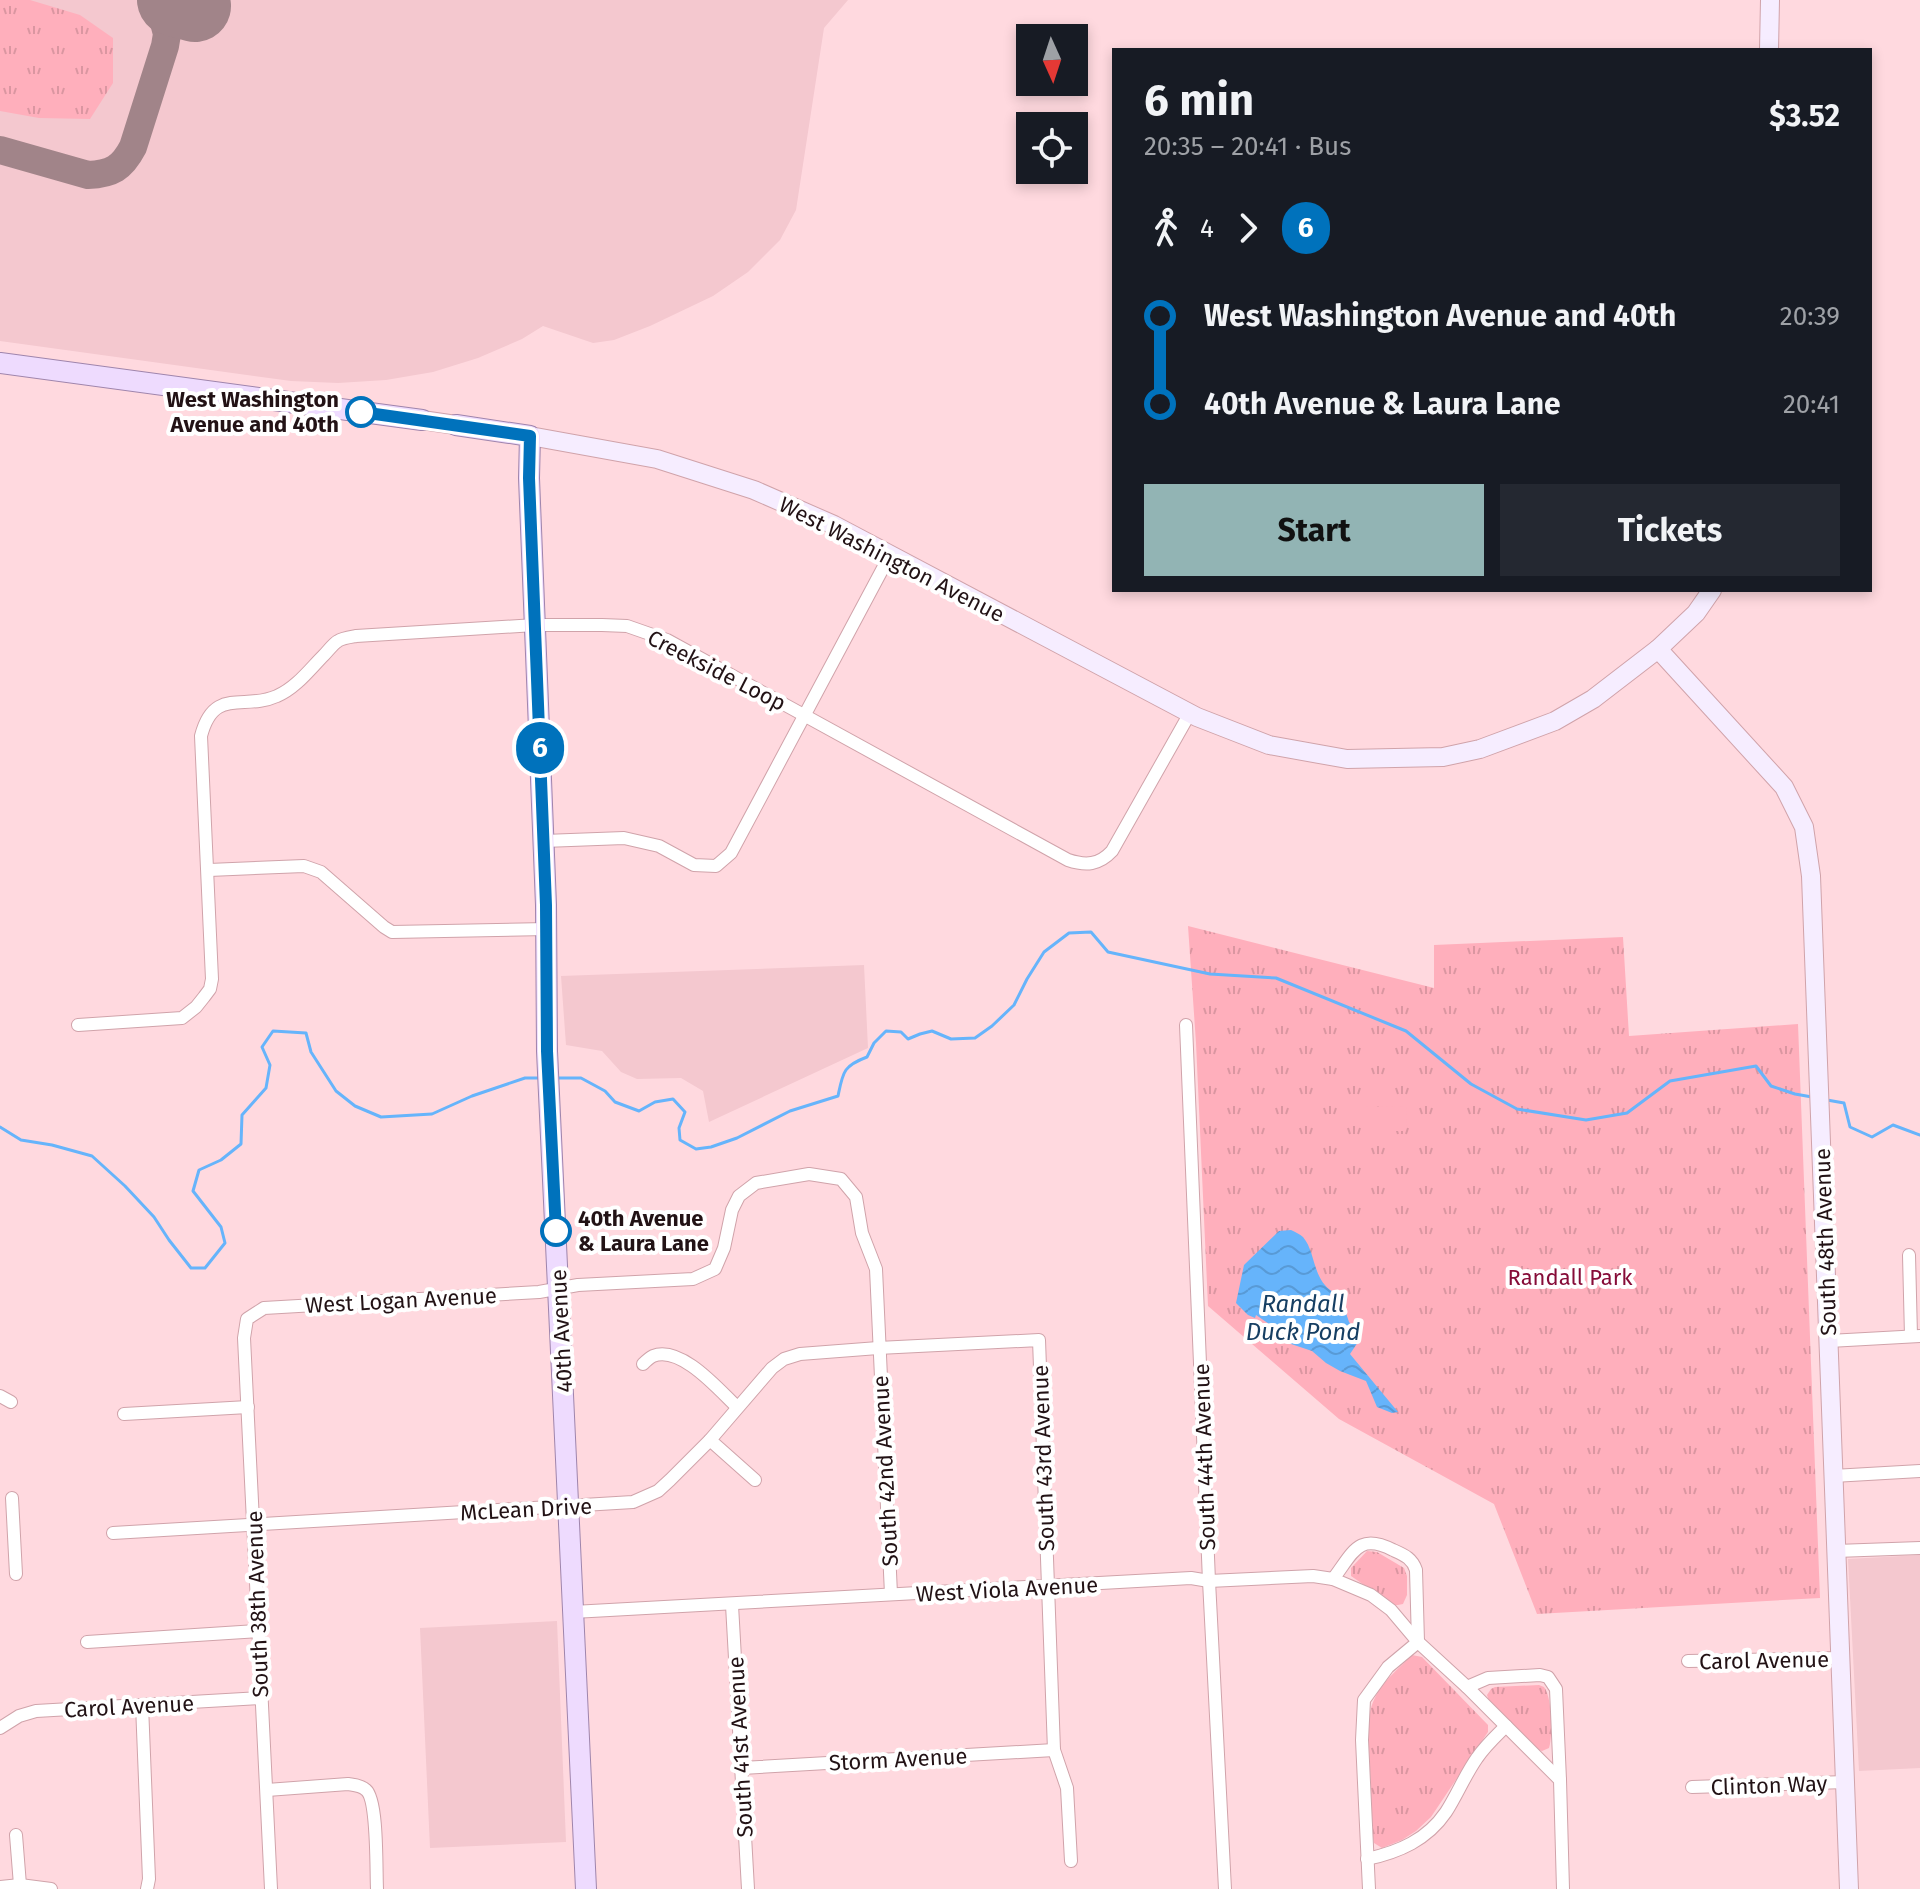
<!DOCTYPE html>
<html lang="en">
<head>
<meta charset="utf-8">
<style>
  :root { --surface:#171b24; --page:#242831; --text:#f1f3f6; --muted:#9ea1a6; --accent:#92b4b4 }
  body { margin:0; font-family:"Fira Sans",sans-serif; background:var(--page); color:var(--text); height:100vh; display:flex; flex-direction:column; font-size:30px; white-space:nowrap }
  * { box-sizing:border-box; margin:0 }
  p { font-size:26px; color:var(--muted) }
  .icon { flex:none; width:44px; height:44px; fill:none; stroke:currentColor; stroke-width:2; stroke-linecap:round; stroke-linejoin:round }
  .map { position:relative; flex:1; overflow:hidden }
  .panel { position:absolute; left:1112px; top:48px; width:760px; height:544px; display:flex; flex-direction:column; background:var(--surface); border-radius:0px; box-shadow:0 4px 12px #0003 }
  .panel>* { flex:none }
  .badge { padding:0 16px; border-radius:26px; font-size:28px; line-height:52px }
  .needle { width:52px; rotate:177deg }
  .controls { position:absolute; left:1016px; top:24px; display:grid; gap:16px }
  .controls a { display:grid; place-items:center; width:72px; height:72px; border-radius:0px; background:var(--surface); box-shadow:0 4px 12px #0003; font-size:40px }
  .map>.badge { position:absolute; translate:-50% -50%; box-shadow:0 0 0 4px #fff }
  .legs { display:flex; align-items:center; gap:12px; height:88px; padding:0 32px; font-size:26px }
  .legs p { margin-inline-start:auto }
  .summary { display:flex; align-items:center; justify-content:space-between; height:136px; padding:0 32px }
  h1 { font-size:44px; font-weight:700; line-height:60px }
  .primary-button { display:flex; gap:16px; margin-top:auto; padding:16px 32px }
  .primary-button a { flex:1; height:92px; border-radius:0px; background:var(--accent); color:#111; font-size:32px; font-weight:700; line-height:92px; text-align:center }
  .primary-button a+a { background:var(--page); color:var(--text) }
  ul { padding:0 32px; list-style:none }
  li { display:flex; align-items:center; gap:28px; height:88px; font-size:30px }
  li i { display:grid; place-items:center; width:12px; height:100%; margin:0 10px; background:currentColor }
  li i::after { content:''; width:20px; height:20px; margin:-10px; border:6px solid; border-radius:50%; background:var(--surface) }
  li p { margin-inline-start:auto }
  li:first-child i { background:linear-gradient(#0000 50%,currentColor 0) }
  li:last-child i { background:linear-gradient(currentColor 50%,#0000 0) }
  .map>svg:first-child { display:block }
  .built { fill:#f4c8cf }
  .grass { fill:url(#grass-tufts) }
  .pitch { fill:#ffafbc }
  .water { fill:url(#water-waves) }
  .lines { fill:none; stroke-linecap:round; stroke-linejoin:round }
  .stream { stroke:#66b4fb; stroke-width:3 }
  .taxiway { stroke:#a18489; stroke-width:28 }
  .runway { stroke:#a18489; stroke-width:72 }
  .street-casing { stroke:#d0a3aa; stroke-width:14 }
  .secondary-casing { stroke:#d0a3aa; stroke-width:20 }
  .primary-casing { stroke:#9f85ac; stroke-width:22 }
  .street { stroke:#fff; stroke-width:12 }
  .secondary { stroke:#f6edff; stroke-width:18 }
  .primary { stroke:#eedbfe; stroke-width:20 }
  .line-1-casing { stroke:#fff; stroke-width:18 }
  .line-1 { stroke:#0072bc; stroke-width:12 }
  .stop-1-dot { fill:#fff; stroke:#0072bc; stroke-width:4 }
  .labels { text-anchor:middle; stroke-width:8; stroke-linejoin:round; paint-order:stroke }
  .stop-label { font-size:22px; font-weight:bold; fill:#221215; stroke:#fff; text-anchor:end }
  .street-label { font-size:22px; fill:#221215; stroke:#fff }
  .park-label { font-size:22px; fill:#860c38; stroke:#fff }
  .water-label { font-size:24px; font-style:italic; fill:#163f63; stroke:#fff }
</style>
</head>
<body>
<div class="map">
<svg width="1920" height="1889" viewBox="0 0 1920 1889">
  <defs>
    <pattern id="grass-tufts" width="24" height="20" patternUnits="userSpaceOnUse" patternTransform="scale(2)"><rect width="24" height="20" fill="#ffafbc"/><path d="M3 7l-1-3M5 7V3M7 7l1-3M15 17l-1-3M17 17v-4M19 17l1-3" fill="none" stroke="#da96a1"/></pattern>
    <pattern id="water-waves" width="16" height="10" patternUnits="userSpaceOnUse" patternTransform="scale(2)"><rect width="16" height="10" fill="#66b4fb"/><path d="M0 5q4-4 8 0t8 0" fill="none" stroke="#589ad6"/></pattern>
  </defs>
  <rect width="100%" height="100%" fill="#ffd9df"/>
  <!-- built -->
  <g class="built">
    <path d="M0,0H848L824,28L796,210L780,240L748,272L713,296L650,326L614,340L593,343L543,326L522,339L478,358L433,372L386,380L338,383L291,381L0,341Z"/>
    <path d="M864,965L868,1048L709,1122L703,1091L681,1078L637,1079L621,1072L602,1051L566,1045L561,976Z"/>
    <path d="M1920,1555V1768L1859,1771L1848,1559Z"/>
    <path d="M557,1621L566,1842L430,1848L420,1628Z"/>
  </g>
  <!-- grass -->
  <g class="grass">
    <path d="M0,0H30L80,15L113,38V83L90,119L39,118L0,111Z"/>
    <path d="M1188,926L1434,988V945L1623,937L1629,1036L1798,1024L1820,1598L1537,1614L1494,1504L1339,1419L1208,1306L1196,1043Z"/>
    <path d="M1367,1551L1377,1552L1404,1568L1407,1576V1595L1403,1604L1398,1605H1393L1351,1576V1568Z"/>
    <path d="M1412,1655L1422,1657L1488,1725V1732L1431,1817L1416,1831L1402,1840L1382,1848L1374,1843L1373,1837L1368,1725C1371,1690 1389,1678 1412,1655Z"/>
    <path d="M1539,1685L1544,1687C1552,1697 1553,1735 1549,1748L1542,1751L1536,1749L1489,1701L1487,1695L1491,1689L1495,1687Z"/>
  </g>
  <!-- pitch -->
  <path class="pitch" d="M1362,1106L1407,1107L1406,1131H1362Z"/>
  <!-- water -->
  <path class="water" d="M1291,1230C1295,1232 1300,1234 1303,1237C1316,1252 1312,1279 1333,1292L1325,1300L1329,1307L1338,1312L1344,1307L1349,1322L1360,1335L1358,1342L1350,1354L1398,1412L1392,1413L1377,1407L1366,1381L1340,1371L1326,1363L1312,1351L1288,1343L1278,1330L1256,1315L1255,1318L1248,1315L1236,1303L1244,1265L1279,1231Z"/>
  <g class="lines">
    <!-- stream -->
    <g class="stream">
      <path d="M558,1078H581L605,1091L615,1102L639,1111L655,1102L673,1099L685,1112L679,1128L680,1140L696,1149L711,1147L737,1138L790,1111L838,1096C843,1072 843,1066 867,1057L874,1043L886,1031L901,1032L908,1039L920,1034L932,1031L951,1039L975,1038L992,1026L1014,1005L1027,979L1044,952L1069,933L1091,932L1108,952L1210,974L1276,978L1406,1031L1471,1084L1517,1109L1586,1120L1627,1113L1670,1081L1756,1066L1771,1086L1795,1094L1812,1097"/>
      <path d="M1827,1100L1844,1103L1850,1127L1872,1137L1893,1125L1920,1135"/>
      <path d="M0,1127L21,1140L52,1145L92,1156L125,1186L154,1217L169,1240L191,1268H205L225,1243L221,1227L193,1191L199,1170L221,1160L241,1144L242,1115L266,1088L270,1065L262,1047L273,1031L306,1033L311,1052L336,1091L355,1106L381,1117L432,1114L472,1096L525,1078H542"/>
    </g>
    <!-- taxiway -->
    <path class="taxiway" d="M0,150L88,175C112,174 122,168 133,147L165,46L167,34L162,15L154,0"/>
    <!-- runway -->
    <path class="runway" d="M173,0L195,6"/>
    <defs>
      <g id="street">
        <path d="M544,841L624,838L659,846L694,865L716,866L731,853L890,555"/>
        <path d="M209,870L304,866L321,872L384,927L392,932L547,929"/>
        <path d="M78,1025L182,1018L196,1007L204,997L210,989L212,979L201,736C214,686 244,711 277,696C296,688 310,669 324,655C328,651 333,644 338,641C342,638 350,637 356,636L535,625H602L627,626L667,640L1068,860C1086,866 1099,865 1112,851L1190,713"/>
        <path d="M1186,1025L1209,1581L1225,1889"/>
        <path d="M1909,1255L1911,1336"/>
        <path d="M1829,1341L1920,1336"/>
        <path d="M643,1364C646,1361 649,1358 653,1356C681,1345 719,1390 737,1407"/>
        <path d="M0,1396L11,1402"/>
        <path d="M124,1414L248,1407"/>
        <path d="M710,1440L755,1480"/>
        <path d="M1833,1476L1920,1471"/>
        <path d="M12,1498L16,1574"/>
        <path d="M113,1533L633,1502L658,1491L670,1480L710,1440L772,1368L784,1359L800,1354L878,1348L1039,1340L1054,1750L1067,1788L1071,1861"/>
        <path d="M1836,1551L1920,1548"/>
        <path d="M1333,1579C1353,1553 1358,1532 1393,1550C1404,1555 1412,1558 1416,1570L1418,1642"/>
        <path d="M732,1605L748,1889"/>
        <path d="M573,1612C779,1602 985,1591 1191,1578L1209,1581L1313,1576L1333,1579L1371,1595L1391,1610L1418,1642L1467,1687L1560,1780L1563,1889"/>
        <path d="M87,1642L258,1631"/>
        <path d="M1688,1661L1841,1658"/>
        <path d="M1467,1687L1488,1678L1540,1675L1548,1677L1556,1689L1560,1780"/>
        <path d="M142,1705L149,1879L147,1889"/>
        <path d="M0,1728L19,1716L36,1711L261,1698"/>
        <path d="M742,1768L1054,1750"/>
        <path d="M1692,1787L1845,1782"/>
        <path d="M267,1790L348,1784C354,1785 361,1785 366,1790C378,1800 376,1870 377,1889"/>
        <path d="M16,1835L20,1885"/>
        <path d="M1367,1859C1399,1852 1427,1840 1446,1812C1457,1795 1465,1775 1477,1758C1485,1746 1496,1736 1506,1726"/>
        <path d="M0,1887L20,1885L51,1889"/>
        <path d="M271,1889L244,1338L247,1319L264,1308L539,1292L578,1285L693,1279L715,1269L724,1248L732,1210L739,1196L756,1183L809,1174L841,1179L856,1197L862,1233L876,1269L891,1594"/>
        <path d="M1369,1889L1362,1740L1364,1700L1388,1667L1418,1642"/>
      </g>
      <g id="secondary">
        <path d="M1769,50L1770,0"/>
        <path d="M422,420L456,425"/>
        <path d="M530,436L657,459L754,490L834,525L1197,717L1269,745L1347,759L1443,757L1480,749L1555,721L1593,699L1658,649L1696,613L1712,590"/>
        <path d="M1658,649L1784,787L1804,827L1811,876L1849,1889"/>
      </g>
      <g id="primary">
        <path d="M0,363L422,420"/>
        <path d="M456,425L530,436L529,478L546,905L547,1051L586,1889"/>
      </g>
    </defs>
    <!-- street casing -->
    <use href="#street" class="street-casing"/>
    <!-- secondary casing -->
    <use href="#secondary" class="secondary-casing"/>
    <!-- primary casing -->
    <use href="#primary" class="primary-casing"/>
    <!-- street -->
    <use href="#street" class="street"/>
    <!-- secondary -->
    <use href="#secondary" class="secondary"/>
    <!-- primary -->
    <use href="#primary" class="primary"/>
  </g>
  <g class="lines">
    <defs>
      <path id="line-1" d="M361,412L530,436L529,478L546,905L547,1051L556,1231"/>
    </defs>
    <!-- line-1 casing -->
    <use href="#line-1" class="line-1-casing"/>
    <!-- line-1 -->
    <use href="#line-1" class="line-1"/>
  </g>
  <!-- markers -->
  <g class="stop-1-dot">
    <circle cx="361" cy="412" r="14"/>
    <circle cx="556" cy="1231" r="14"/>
  </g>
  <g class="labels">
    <!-- stop labels -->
    <g class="stop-label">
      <text x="339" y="407">West Washington<tspan x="339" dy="25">Avenue and 40th</tspan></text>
      <text x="578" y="1226" text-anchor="start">40th Avenue<tspan x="578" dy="25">&amp; Laura Lane</tspan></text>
    </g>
    <!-- street labels -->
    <g class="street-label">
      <text transform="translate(892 559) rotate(27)" y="8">West Washington Avenue</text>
      <text transform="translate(717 670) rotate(27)" y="8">Creekside Loop</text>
      <text transform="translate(1825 1242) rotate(-92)" y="8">South 48th Avenue</text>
      <text transform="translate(401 1300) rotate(-3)" y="8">West Logan Avenue</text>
      <text transform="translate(561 1331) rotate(-93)" y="8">40th Avenue</text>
      <text transform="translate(1204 1457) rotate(-92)" y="8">South 44th Avenue</text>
      <text transform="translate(1043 1458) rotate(-92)" y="8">South 43rd Avenue</text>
      <text transform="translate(885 1471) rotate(-93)" y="8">South 42nd Avenue</text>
      <text transform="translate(526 1509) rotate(-3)" y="8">McLean Drive</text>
      <text transform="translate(1007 1589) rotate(-3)" y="8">West Viola Avenue</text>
      <text transform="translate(257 1604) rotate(-92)" y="8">South 38th Avenue</text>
      <text transform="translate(1764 1660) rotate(-1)" y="8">Carol Avenue</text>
      <text transform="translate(129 1706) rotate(-3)" y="8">Carol Avenue</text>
      <text transform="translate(740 1747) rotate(-93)" y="8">South 41st Avenue</text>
      <text transform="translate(898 1759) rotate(-3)" y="8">Storm Avenue</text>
      <text transform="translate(1769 1785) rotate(-2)" y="8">Clinton Way</text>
    </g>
    <!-- park labels -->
    <g class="park-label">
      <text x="1570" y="1285">Randall Park</text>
    </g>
    <!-- water labels -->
    <g class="water-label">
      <text x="1303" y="1312">Randall<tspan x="1303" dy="28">Duck Pond</tspan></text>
    </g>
  </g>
</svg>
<div class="controls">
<a><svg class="needle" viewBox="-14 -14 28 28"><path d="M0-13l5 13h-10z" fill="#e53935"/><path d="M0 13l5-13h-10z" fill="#9ea1a6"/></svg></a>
<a><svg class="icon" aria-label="locate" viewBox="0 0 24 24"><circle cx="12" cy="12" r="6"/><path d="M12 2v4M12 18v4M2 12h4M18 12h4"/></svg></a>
</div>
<b class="badge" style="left:540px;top:748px;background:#0072bc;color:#fff">6</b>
<section class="panel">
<div class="summary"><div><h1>6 min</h1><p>20:35 – 20:41 · Bus</p></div><b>$3.52</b></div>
<div class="legs"><svg class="icon" aria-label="walk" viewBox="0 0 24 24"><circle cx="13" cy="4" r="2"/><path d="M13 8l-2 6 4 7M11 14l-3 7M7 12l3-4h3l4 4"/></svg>4<svg class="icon" aria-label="forward" viewBox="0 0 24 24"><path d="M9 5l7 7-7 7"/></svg><b class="badge" style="background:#0072bc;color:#fff">6</b></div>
<ul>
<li><i style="color:#0072bc"></i><b>West Washington Avenue and 40th</b><p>20:39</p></li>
<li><i style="color:#0072bc"></i><b>40th Avenue &amp; Laura Lane</b><p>20:41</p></li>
</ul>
<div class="primary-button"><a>Start</a><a>Tickets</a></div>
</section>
</div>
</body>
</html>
